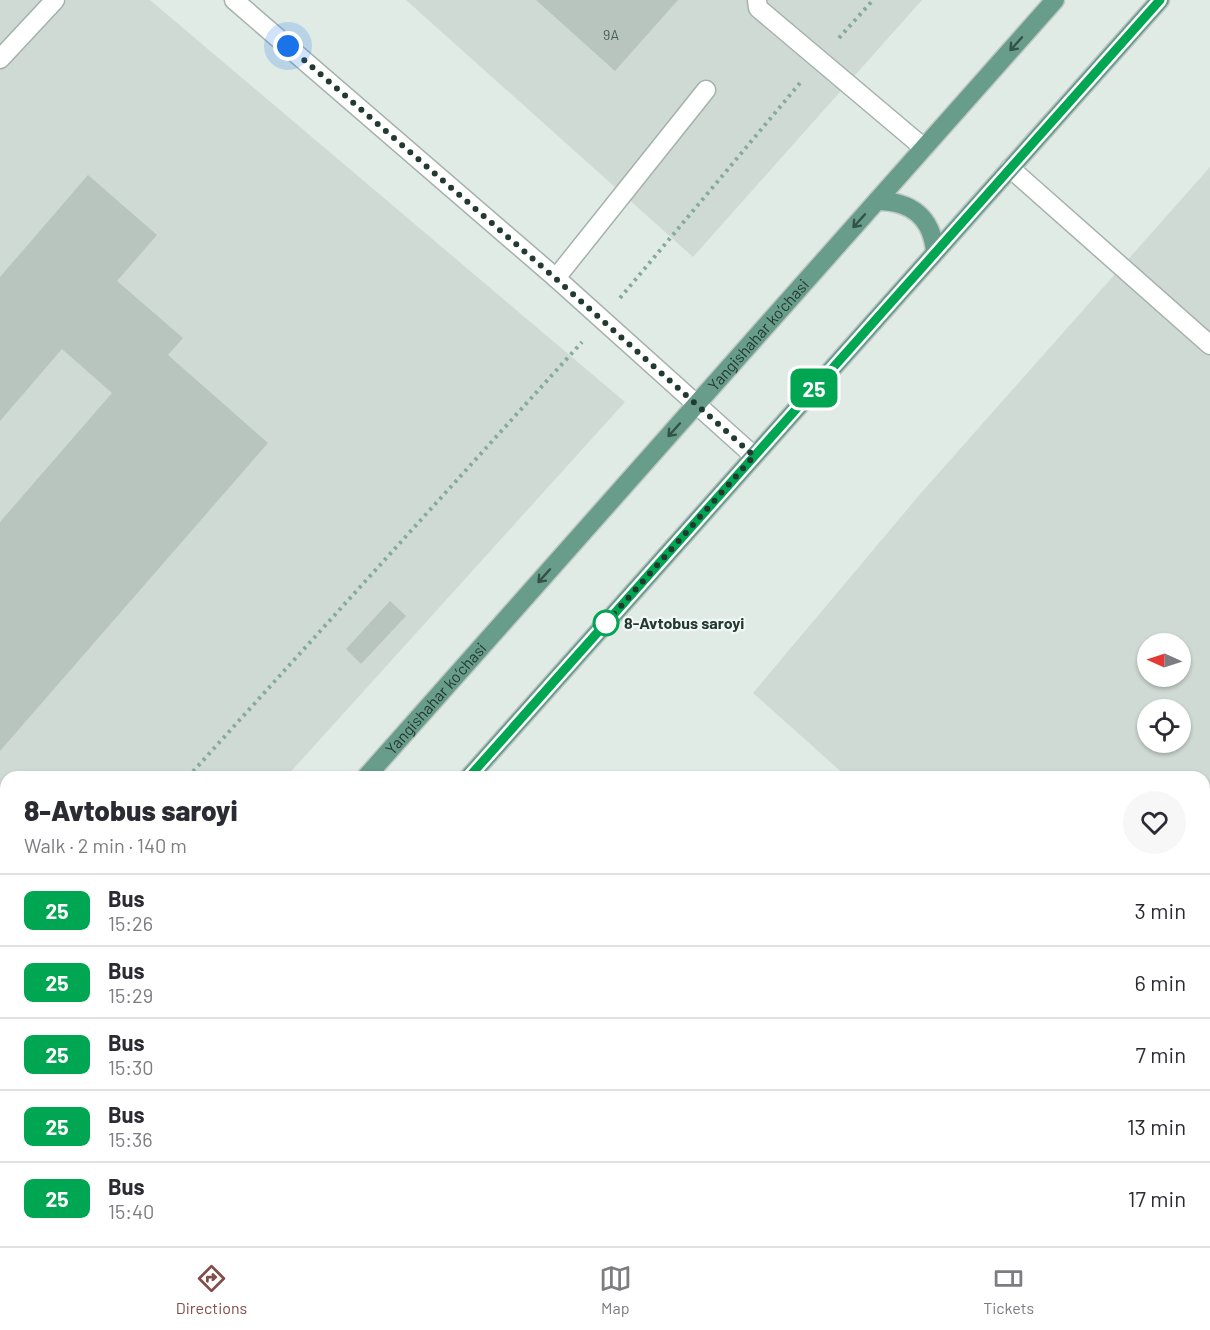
<!DOCTYPE html>
<html lang="en">
<head>
<meta charset="utf-8">
<style>
  :root { --surface:#fff; --page:#f7f7f7; --text:#2b2b33; --muted:#7c7c81; --line:#e1e1e2; --accent:#804d49 }
  body { margin:0; font-family:Barlow,sans-serif; background:var(--page); color:var(--text); height:100vh; display:flex; flex-direction:column; font-size:22px; white-space:nowrap }
  * { box-sizing:border-box; margin:0 }
  p { font-size:20px; color:var(--muted) }
  .icon { flex:none; width:33px; height:33px; fill:none; stroke:currentColor; stroke-width:2; stroke-linecap:round; stroke-linejoin:round }
  .map { position:relative; flex:1; overflow:hidden }
  .sheet { position:absolute; left:0px; top:771px; width:1210px; height:476px; display:flex; flex-direction:column; background:var(--surface); border-radius:18px 18px 0 0; box-shadow:0 2px 4px #0004 }
  .sheet>* { flex:none }
  .badge { padding:0 12px; border-radius:9px; font-size:21px; line-height:39px }
  .needle { width:39px; rotate:273deg }
  .buttons { position:absolute; left:1137px; top:633px; display:grid; gap:12px }
  .buttons a { display:grid; place-items:center; width:54px; height:54px; border-radius:50%; background:var(--surface); box-shadow:0 2px 4px #0004; font-size:30px }
  .you { position:absolute; width:30px; height:30px; margin:-15px; border:4px solid #fff; border-radius:50%; background:#1a73e8; box-shadow:0 0 0 9px #1a73e833 }
  .map>.badge { position:absolute; translate:-50% -50%; box-shadow:0 0 0 3px #fff }
  .round { display:grid; place-items:center; flex:none; width:63px; height:63px; border-radius:32px; background:var(--page) }
  .headline { display:flex; align-items:center; justify-content:space-between; height:102px; padding:0 24px }
  h1 { font-size:28px; font-weight:800; line-height:45px }
  ul { padding:0; list-style:none }
  li { display:flex; align-items:center; gap:18px; height:72px; padding:0 24px; border-top:2px solid var(--line) }
  li div { flex:1 }
  li b { display:block; font-size:22px }
  li em { font-style:normal }
  li .badge { min-width:66px; font-weight:700; text-align:center }
  .dock { display:flex; justify-content:space-around; align-items:center; height:84px; border-top:2px solid var(--line); background:var(--surface); font-size:16px; color:var(--muted) }
  .dock a { display:grid; justify-items:center; gap:3px }
  .dock .on { color:var(--accent) }
  .map>svg:first-child { display:block }
  .built { fill:#d0dad4; fill-rule:evenodd }
  .building { fill:#b7c5be }
  .lines { fill:none; stroke-linecap:round; stroke-linejoin:round }
  .minor-casing { stroke:#a4b2ac; stroke-width:21 }
  .major-casing { stroke:#c1c8c6; stroke-width:21 }
  .path { stroke:#84ac9c; stroke-width:4; stroke-dasharray:3 4.5; stroke-linecap:butt }
  .minor { stroke:#fff; stroke-width:18 }
  .major { stroke:#699d8b; stroke-width:18 }
  .oneway { stroke:#345348 }
  .line-casing { stroke:#fff; stroke-width:14 }
  .line { stroke:#00a651; stroke-width:9 }
  .walk { stroke:#233a32; stroke-width:6; stroke-dasharray:0 10.8 }
  .stop-dot { fill:#fff; stroke:#00a651; stroke-width:3 }
  .labels { text-anchor:middle; stroke-width:4.5; stroke-linejoin:round; paint-order:stroke }
  .number-label { font-size:14px; fill:#485d55 }
  .street-label { font-size:16px; fill:#233a32; stroke:#f1f7f4 }
  .stop-label { font-size:16px; font-weight:bold; fill:#233a32; stroke:#f1f7f4; text-anchor:start }
</style>
</head>
<body>
<div class="map">
<svg width="1210" height="1246" viewBox="0 0 1210 1246">
  <rect width="100%" height="100%" fill="#e1ebe6"/>
  <!-- built -->
  <g class="built">
    <path d="M0,0H150L625,402L286,777H6V1087L0,1094Z"/>
    <path d="M406,0H922L693,257Z"/>
    <path d="M1210,167V1102L1204,1097V777H847L753,693L921,493ZM1148,644H1180V676H1148ZM1148,710H1180V742H1148Z"/>
    <path d="M494,1240L498,1246H277L276,1241Z"/>
  </g>
  <!-- building -->
  <g class="building">
    <path d="M536,0H678L615,71Z"/>
    <path d="M88,175L157,235L117,281L183,338L168,355L268,443L0,751V522L112,393L62,349L0,421V277Z"/>
    <path d="M390,601L406,616L361,664L346,649Z"/>
    <path d="M1210,904V953L1204,948V910Z"/>
    <path d="M704,1240H764L770,1246H699Z"/>
    <path d="M977,1240H1072L1079,1246H973Z"/>
  </g>
  <g class="lines">
    <defs>
      <g id="minor">
        <path d="M234,0L556,278L754,456"/>
        <path d="M757,0L758,8L924,148"/>
        <path d="M0,59L55,0"/>
        <path d="M1010,168L1210,345"/>
        <path d="M556,278L706,90"/>
        <path d="M312,1240L318,1246"/>
        <path d="M398,1240L405,1246"/>
        <path d="M813,1246L817,1240"/>
      </g>
      <g id="major">
        <path d="M877,201C911,201 932,217 935,252"/>
        <path id="s1" d="M366,777L1055,0"/>
        <path d="M469,777L1160,0"/>
        <path d="M0,1189L6,1182"/>
        <path d="M52,1246L57,1240"/>
      </g>
    </defs>
    <!-- minor casing -->
    <use href="#minor" class="minor-casing"/>
    <!-- major casing -->
    <use href="#major" class="major-casing"/>
    <!-- path -->
    <g class="path">
      <path d="M839,38L873,0"/>
      <path d="M620,298L800,83"/>
      <path d="M188,777L582,342"/>
      <path d="M0,984L6,977"/>
      <path d="M163,1246L169,1240"/>
    </g>
    <!-- minor -->
    <use href="#minor" class="minor"/>
    <!-- major -->
    <use href="#major" class="major"/>
  </g>
  <!-- one-way arrows -->
  <defs><path id="oneway-shaft" d="M-6 0H5M1.5-3L5.5 0L1.5 3" fill="none" stroke-width="1.6" stroke-linecap="round" stroke-linejoin="round" transform="scale(1.5)"/></defs>
  <g class="oneway">
    <use href="#oneway-shaft" transform="translate(1016 44) rotate(132)"/>
    <use href="#oneway-shaft" transform="translate(859 221) rotate(132)"/>
    <use href="#oneway-shaft" transform="translate(674 430) rotate(132)"/>
    <use href="#oneway-shaft" transform="translate(544 576) rotate(132)"/>
  </g>
  <g class="lines">
    <defs>
      <path id="line" d="M469,777L1160,0"/>
    </defs>
    <!-- line casing -->
    <use href="#line" class="line-casing"/>
    <!-- line -->
    <use href="#line" class="line"/>
    <!-- walk -->
    <path class="walk" d="M288,46L555,278L754,456L606,623"/>
  </g>
  <!-- markers -->
  <circle class="stop-dot" cx="606" cy="623" r="12"/>
  <g class="labels">
    <!-- number labels -->
    <g class="number-label">
      <text x="611" y="40">9A</text>
    </g>
    <!-- street labels -->
    <g class="street-label">
      <text dy="6" stroke="none"><textPath href="#s1" startOffset="591">Yangishahar ko‘chasi</textPath></text>
      <text dy="6" stroke="none"><textPath href="#s1" startOffset="105">Yangishahar ko‘chasi</textPath></text>
    </g>
    <!-- stop labels -->
    <g class="stop-label">
      <text x="624" y="629">8-Avtobus saroyi</text>
    </g>
  </g>
</svg>
<div class="buttons">
<a><svg class="needle" viewBox="-14 -14 28 28"><path d="M0-13l5 13h-10z" fill="#e53935"/><path d="M0 13l5-13h-10z" fill="#7c7c81"/></svg></a>
<a><svg class="icon" aria-label="locate" viewBox="0 0 24 24"><circle cx="12" cy="12" r="6"/><path d="M12 2v4M12 18v4M2 12h4M18 12h4"/></svg></a>
</div>
<div class="you" style="left:288px;top:46px"></div>
<b class="badge" style="left:814px;top:388px;background:#00a651;color:#fff">25</b>
<section class="sheet">
<div class="headline"><div><h1>8-Avtobus saroyi</h1><p>Walk · 2 min · 140 m</p></div><a class="round"><svg class="icon" aria-label="heart" viewBox="0 0 24 24"><path d="M12 20l-8-8c-3-5 5-10 8-4 3-6 11-1 8 4z"/></svg></a></div>
<ul>
<li><span class="badge" style="background:#00a651;color:#fff">25</span><div><b>Bus</b><p>15:26</p></div><em>3 min</em></li>
<li><span class="badge" style="background:#00a651;color:#fff">25</span><div><b>Bus</b><p>15:29</p></div><em>6 min</em></li>
<li><span class="badge" style="background:#00a651;color:#fff">25</span><div><b>Bus</b><p>15:30</p></div><em>7 min</em></li>
<li><span class="badge" style="background:#00a651;color:#fff">25</span><div><b>Bus</b><p>15:36</p></div><em>13 min</em></li>
<li><span class="badge" style="background:#00a651;color:#fff">25</span><div><b>Bus</b><p>15:40</p></div><em>17 min</em></li>
</ul>
</section>
</div>
<nav class="dock">
<a class="on"><svg class="icon" aria-label="directions" viewBox="0 0 24 24"><path d="M12 3l9 9-9 9-9-9zM9 14v-3h6M13 9l2 2-2 2"/></svg>Directions</a>
<a><svg class="icon" aria-label="map" viewBox="0 0 24 24"><path d="M3 6l6-2 6 2 6-2v14l-6 2-6-2-6 2zM9 4v14M15 6v14"/></svg>Map</a>
<a><svg class="icon" aria-label="tickets" viewBox="0 0 24 24"><path d="M3 7h18v10H3zM15 7v10"/></svg>Tickets</a>
</nav>
</body>
</html>
